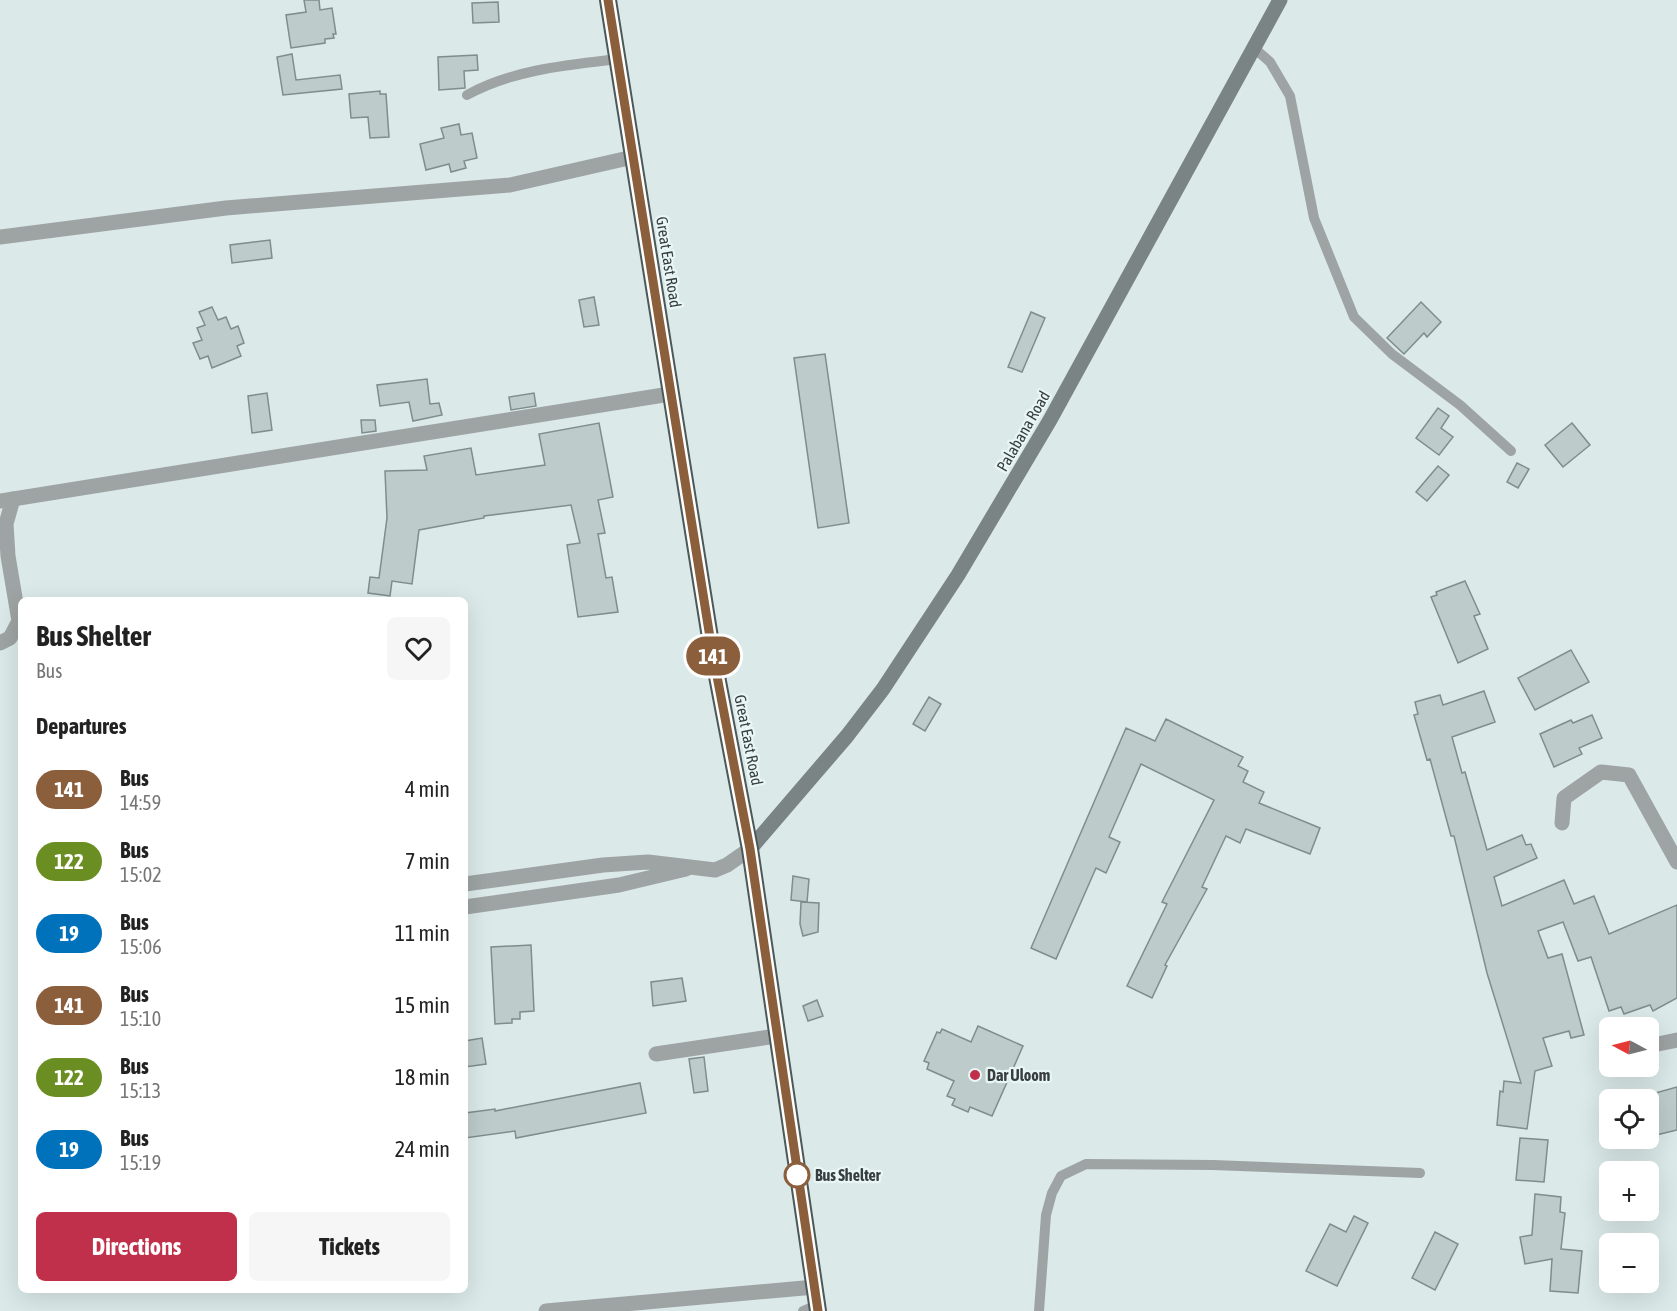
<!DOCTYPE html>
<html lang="en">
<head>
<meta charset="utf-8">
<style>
  :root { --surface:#fff; --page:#f6f6f6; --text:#222; --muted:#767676; --accent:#c1304b }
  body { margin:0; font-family:"Asap Condensed",sans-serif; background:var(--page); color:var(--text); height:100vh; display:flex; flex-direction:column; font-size:22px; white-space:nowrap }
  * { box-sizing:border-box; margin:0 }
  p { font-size:20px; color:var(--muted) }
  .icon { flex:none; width:33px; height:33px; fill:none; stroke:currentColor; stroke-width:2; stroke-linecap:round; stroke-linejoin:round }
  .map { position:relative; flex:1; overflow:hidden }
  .drawer { position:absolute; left:18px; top:597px; width:450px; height:696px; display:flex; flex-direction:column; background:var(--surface); border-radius:9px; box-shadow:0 6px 24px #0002 }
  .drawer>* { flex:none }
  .badge { padding:0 12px; border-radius:20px; font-size:21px; line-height:39px }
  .needle { width:39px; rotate:277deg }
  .controls { position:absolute; left:1599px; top:1017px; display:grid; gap:12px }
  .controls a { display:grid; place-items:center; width:60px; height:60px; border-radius:9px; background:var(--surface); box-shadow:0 6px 24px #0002; font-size:30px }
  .map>.badge { position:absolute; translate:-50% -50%; box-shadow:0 0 0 3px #fff }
  h2 { padding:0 18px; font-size:22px; line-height:54px }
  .round { display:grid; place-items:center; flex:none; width:63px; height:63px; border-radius:9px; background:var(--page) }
  .overview { display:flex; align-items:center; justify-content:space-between; height:102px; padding:0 18px }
  h1 { font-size:28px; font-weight:700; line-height:45px }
  .primary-button { display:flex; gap:12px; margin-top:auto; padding:12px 18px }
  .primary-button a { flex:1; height:69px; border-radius:9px; background:var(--accent); color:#fff; font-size:24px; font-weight:700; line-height:69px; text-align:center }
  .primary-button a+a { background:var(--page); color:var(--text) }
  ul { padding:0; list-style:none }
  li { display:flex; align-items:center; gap:18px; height:72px; padding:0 18px }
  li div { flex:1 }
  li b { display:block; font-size:22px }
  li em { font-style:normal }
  li .badge { min-width:66px; font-weight:700; text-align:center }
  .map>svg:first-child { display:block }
  .building { fill:#bdcbcb; stroke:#7f8d8c; stroke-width:1.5 }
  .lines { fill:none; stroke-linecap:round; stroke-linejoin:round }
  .lane { stroke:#9ea4a3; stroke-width:10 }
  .street { stroke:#9ea4a3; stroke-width:15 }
  .secondary { stroke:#7b8484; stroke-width:15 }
  .highway { stroke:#4d5959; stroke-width:18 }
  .line-casing { stroke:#fff; stroke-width:14 }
  .line { stroke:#8b5e3c; stroke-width:9 }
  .poi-dot { fill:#c1304b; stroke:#e8f6f6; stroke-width:2 }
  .stop-dot { fill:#fff; stroke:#8b5e3c; stroke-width:3 }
  .labels { text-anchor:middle; stroke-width:4.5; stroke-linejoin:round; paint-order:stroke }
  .street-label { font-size:16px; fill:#383e3d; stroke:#e8f6f6 }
  .poi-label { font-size:16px; font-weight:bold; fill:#383e3d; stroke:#e8f6f6; text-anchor:start }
  .stop-label { font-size:16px; font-weight:bold; fill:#383e3d; stroke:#e8f6f6; text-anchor:start }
</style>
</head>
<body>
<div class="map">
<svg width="1677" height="1311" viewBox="0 0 1677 1311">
  <rect width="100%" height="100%" fill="#dbe9e9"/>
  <!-- building -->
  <g class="building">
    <path d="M304,0H319L320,10L332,8L336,34H333L334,38L325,39V43L291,48L286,15L306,12Z"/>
    <path d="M498,2L499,22L473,23L472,3Z"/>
    <path d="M292,54L296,80L340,75L342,89L283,95L277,57Z"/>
    <path d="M477,55L478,70L464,71L465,88L439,90L438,57Z"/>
    <path d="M380,91V94H386L389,137L370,138L368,117L351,118L349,94Z"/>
    <path d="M459,124L461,135L472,133L477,158L464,161L466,168L451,172L449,164L426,170L420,144L444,138L441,128Z"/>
    <path d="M270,240L272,258L232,263L230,245Z"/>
    <path d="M594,297L599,325L584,327L579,300Z"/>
    <path d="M1421,302L1441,322L1427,337L1424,333L1404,354L1387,338Z"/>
    <path d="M212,307L218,320L226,317L231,329L238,326L244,343L237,346L241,356L212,368L208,356L200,359L193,343L202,340L197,328L205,325L199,312Z"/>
    <path d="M1031,312L1045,318L1022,372L1008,367Z"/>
    <path d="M825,354L849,523L818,528L794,358Z"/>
    <path d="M427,379L430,404L439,403L442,415L413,421L409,402L380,406L377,385Z"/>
    <path d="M267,393L272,430L252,433L248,396Z"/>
    <path d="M534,393L536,406L511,410L509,397Z"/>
    <path d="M1438,408L1449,416L1441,428L1453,437L1439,455L1416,438Z"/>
    <path d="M361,420H375L376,431L362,433Z"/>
    <path d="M599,423L613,497L598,500L605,533L598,534L606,578L612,577L618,612L578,617L567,545L580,543L571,505L484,516V518L419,530L412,584L392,581L390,596L368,593L370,577L379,578L387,518L385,471L427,470L424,456L471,448L476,475L545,465L539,434Z"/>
    <path d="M1572,423L1590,445L1563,467L1545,445Z"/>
    <path d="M1517,463L1529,469L1518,488L1507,482Z"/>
    <path d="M1438,466L1449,475L1427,501L1416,492Z"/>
    <path d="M1465,581L1480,614L1474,616L1488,649L1458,663L1431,597L1437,595L1436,592Z"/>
    <path d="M1571,650L1589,682L1535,710L1518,678Z"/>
    <path d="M1484,691L1495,722L1452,737L1462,773L1465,772L1487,850L1522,835L1526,845L1531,844L1537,858L1494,877L1502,906L1564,880L1574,904L1594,896L1609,934L1677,905V998L1653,1011L1650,1005L1624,1014L1621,1007L1609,1011L1591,957L1578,961L1563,922L1538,931L1548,958L1562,954L1584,1035L1571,1038L1569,1031L1543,1038L1552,1066L1535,1071L1527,1129L1497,1125L1500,1091L1503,1092L1504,1081L1521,1083L1487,973L1454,836H1451L1430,759L1427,760L1414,715L1418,714L1415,702L1440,695L1443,705Z"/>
    <path d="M929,697L941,704L925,731L913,724Z"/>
    <path d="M1592,715L1602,738L1579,748L1582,754L1554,767L1540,734L1571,720L1573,723Z"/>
    <path d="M1166,719L1243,757L1238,766L1248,771L1243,782L1264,792L1259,803L1320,828L1310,854L1246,829L1240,843L1226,836L1202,887L1207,889L1165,965L1167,966L1152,998L1127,986L1167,904L1162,902L1214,800L1141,764L1109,837L1120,842L1106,873L1096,868L1056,959L1031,948L1126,728L1155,741Z"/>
    <path d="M793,876L809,879L807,902L791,900Z"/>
    <path d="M801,902L819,903L818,932L803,936L800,924Z"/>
    <path d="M531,945L534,1011L520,1012V1019H512V1023L495,1024L491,947Z"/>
    <path d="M682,978L686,1001L653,1006L651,982Z"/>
    <path d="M817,1000L823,1016L808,1021L803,1006Z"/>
    <path d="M978,1026L1023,1046L992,1116L970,1107L968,1112L952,1105L955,1099L947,1096L954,1081L927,1069L929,1063L924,1061L937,1032L940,1033L942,1029L971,1042Z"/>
    <path d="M482,1038L486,1064L465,1067V1041Z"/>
    <path d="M704,1057L708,1091L694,1093L689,1059Z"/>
    <path d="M640,1083L646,1113L516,1138L515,1131L465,1138V1113L495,1109V1111Z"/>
    <path d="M1677,1087V1130L1648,1137V1095Z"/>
    <path d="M1520,1138L1548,1140L1544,1182L1516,1180Z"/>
    <path d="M1535,1194L1561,1197L1560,1212L1565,1213L1561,1249L1582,1251L1578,1293L1550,1291L1552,1259L1525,1264L1520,1237L1532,1235Z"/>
    <path d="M1354,1216L1368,1223L1337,1286L1306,1271L1330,1224L1346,1232Z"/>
    <path d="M1435,1232L1458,1244L1435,1290L1412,1278Z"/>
  </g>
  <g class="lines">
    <!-- lane -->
    <g class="lane">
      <path d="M1254,48L1270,62L1290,96L1314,218L1354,317L1392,354L1460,405L1511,451"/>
      <path d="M467,95C512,70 566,65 618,59"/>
      <path d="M803,1311L817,1305"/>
      <path d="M1039,1311L1046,1215L1052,1193L1061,1176L1086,1164L1213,1165L1420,1173"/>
    </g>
    <!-- street -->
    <g class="street">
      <path d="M0,237L226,208L510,185L633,157"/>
      <path d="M0,501L670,394"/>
      <path d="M0,643L10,638L19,621L8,556L6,524L13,499"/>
      <path d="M1562,823L1564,798L1601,772L1629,775L1677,862"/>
      <path d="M465,884L603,865L648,862L715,870L727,865L750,849"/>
      <path d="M465,907L619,885L686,869"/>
      <path d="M1648,1046L1677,1040"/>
      <path d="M656,1054L776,1036"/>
      <path d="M546,1311L815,1287"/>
    </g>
    <!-- secondary -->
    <path class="secondary" d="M750,849L847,736L883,689L958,575L1050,420L1280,0"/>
    <!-- highway -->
    <path class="highway" d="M608,0L712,650L750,849L818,1311"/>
  </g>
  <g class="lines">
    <defs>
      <path id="line" d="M608,0L712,650L750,849L818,1311"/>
    </defs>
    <!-- line casing -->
    <use href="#line" class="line-casing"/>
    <!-- line -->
    <use href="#line" class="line"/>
  </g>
  <!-- markers -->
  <circle class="poi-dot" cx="975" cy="1075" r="6"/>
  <circle class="stop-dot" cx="797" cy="1175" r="12"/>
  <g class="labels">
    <!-- street labels -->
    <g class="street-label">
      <text transform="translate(669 262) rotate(81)" y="6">Great East Road</text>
      <text transform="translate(1023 431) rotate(-60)" y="6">Palabana Road</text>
      <text transform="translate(749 740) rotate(79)" y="6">Great East Road</text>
    </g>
    <!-- poi labels -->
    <g class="poi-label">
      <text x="987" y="1081">Dar Uloom</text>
    </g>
    <!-- stop labels -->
    <g class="stop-label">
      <text x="815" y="1181">Bus Shelter</text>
    </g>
  </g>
</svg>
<div class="controls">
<a><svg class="needle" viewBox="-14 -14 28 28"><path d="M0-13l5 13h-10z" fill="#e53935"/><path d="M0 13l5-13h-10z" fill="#767676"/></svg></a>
<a><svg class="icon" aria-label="locate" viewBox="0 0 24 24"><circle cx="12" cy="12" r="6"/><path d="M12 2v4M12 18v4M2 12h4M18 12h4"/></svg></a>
<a>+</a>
<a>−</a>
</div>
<b class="badge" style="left:713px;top:656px;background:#8b5e3c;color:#fff">141</b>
<section class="drawer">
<div class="overview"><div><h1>Bus Shelter</h1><p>Bus</p></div><a class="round"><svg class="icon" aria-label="heart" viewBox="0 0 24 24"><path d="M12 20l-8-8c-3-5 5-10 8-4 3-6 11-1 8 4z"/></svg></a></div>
<h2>Departures</h2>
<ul>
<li><span class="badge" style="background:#8b5e3c;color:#fff">141</span><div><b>Bus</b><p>14:59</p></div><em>4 min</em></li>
<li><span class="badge" style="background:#6b8e23;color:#fff">122</span><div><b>Bus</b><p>15:02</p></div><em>7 min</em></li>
<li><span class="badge" style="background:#0072bc;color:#fff">19</span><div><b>Bus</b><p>15:06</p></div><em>11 min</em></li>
<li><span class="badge" style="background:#8b5e3c;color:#fff">141</span><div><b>Bus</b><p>15:10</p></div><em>15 min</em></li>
<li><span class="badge" style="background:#6b8e23;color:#fff">122</span><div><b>Bus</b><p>15:13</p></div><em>18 min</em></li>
<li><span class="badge" style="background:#0072bc;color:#fff">19</span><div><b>Bus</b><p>15:19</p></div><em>24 min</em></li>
</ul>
<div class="primary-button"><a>Directions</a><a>Tickets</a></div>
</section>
</div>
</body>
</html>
